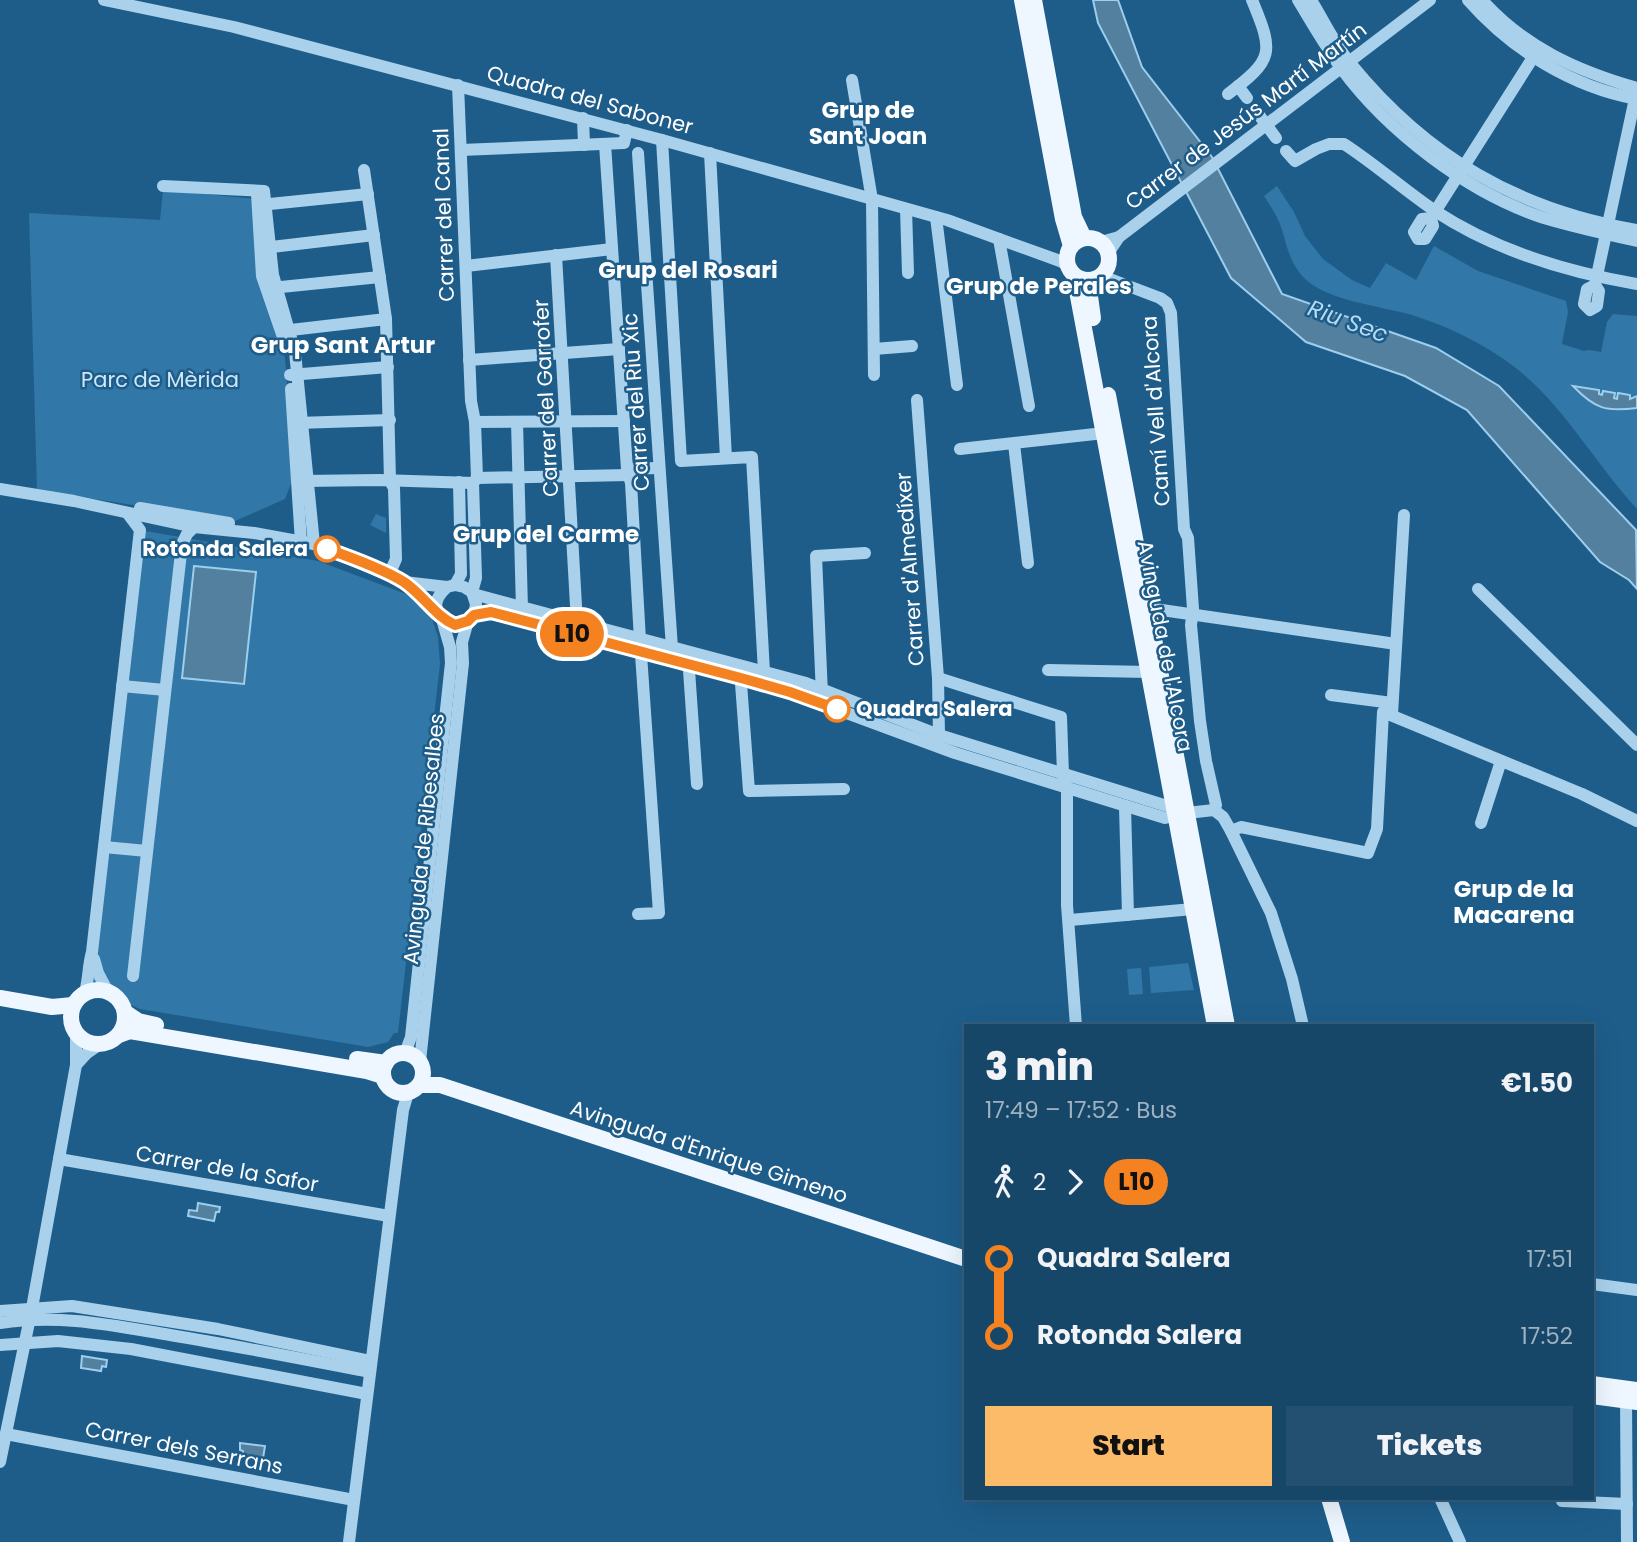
<!DOCTYPE html>
<html lang="en">
<head>
<meta charset="utf-8">
<style>
  :root { --surface:#164668; --page:#235071; --text:#f1f3f6; --muted:#9eb1c0; --line:#355e7c; --accent:#fbbb68 }
  body { margin:0; font-family:Poppins,sans-serif; background:var(--page); color:var(--text); height:100vh; display:flex; flex-direction:column; font-size:26px; white-space:nowrap }
  * { box-sizing:border-box; margin:0 }
  p { font-size:23px; color:var(--muted) }
  .icon { flex:none; width:38px; height:38px; fill:none; stroke:currentColor; stroke-width:2; stroke-linecap:round; stroke-linejoin:round }
  .map { position:relative; flex:1; overflow:hidden }
  .details { position:absolute; left:964px; top:1024px; width:630px; height:476px; display:flex; flex-direction:column; background:var(--surface); border-radius:0px; box-shadow:0 7px 28px #0002,0 0 0 2px var(--line) }
  .details>* { flex:none }
  .badge { padding:0 14px; border-radius:23px; font-size:24px; line-height:46px }
  .map>.badge { position:absolute; translate:-50% -50%; box-shadow:0 0 0 4px #fff }
  .legs { display:flex; align-items:center; gap:10px; height:77px; padding:0 21px; font-size:23px }
  .legs p { margin-inline-start:auto }
  .summary { display:flex; align-items:center; justify-content:space-between; height:119px; padding:0 21px }
  h1 { font-size:38px; font-weight:800; line-height:52px }
  .action { display:flex; gap:14px; margin-top:auto; padding:14px 21px }
  .action a { flex:1; height:80px; border-radius:0px; background:var(--accent); color:#111; font-size:28px; font-weight:800; line-height:80px; text-align:center }
  .action a+a { background:var(--page); color:var(--text) }
  ul { padding:0 21px; list-style:none }
  li { display:flex; align-items:center; gap:24px; height:77px; font-size:26px }
  li i { display:grid; place-items:center; width:10px; height:100%; margin:0 9px; background:currentColor }
  li i::after { content:''; width:18px; height:18px; margin:-9px; border:5px solid; border-radius:50%; background:var(--surface) }
  li p { margin-inline-start:auto }
  li:first-child i { background:linear-gradient(#0000 50%,currentColor 0) }
  li:last-child i { background:linear-gradient(currentColor 50%,#0000 0) }
  .map>svg:first-child { display:block }
  .green { fill:#3177a7 }
  .water { fill:#54809f; stroke:#9cceed; stroke-width:2 }
  .lines { fill:none; stroke-linecap:round; stroke-linejoin:round }
  .minor { stroke:#a9d1ec; stroke-width:12 }
  .major { stroke:#eef7ff; stroke-width:16 }
  .line-1-casing { stroke:#fff; stroke-width:16 }
  .line-1 { stroke:#f58220; stroke-width:10 }
  .stop-1-dot { fill:#fff; stroke:#f58220; stroke-width:3.5 }
  .labels { text-anchor:middle; stroke-width:5; stroke-linejoin:round; paint-order:stroke }
  .street-label { font-size:21px; fill:#fff; stroke:#1e5d8a }
  .park-label { font-size:21px; fill:#cee7f9; stroke:#1e5d8a }
  .stop-label { font-size:21px; font-weight:bold; fill:#fff; stroke:#1e5d8a; text-anchor:end }
  .neighbourhood-label { font-size:23px; font-weight:bold; fill:#fff; stroke:#1e5d8a }
  .water-label { font-size:23px; font-style:italic; fill:#b5daf3; stroke:#1e5d8a }
</style>
</head>
<body>
<div class="map">
<svg width="1637" height="1542" viewBox="0 0 1637 1542">
  <rect width="100%" height="100%" fill="#1e5d8a"/>
  <!-- green -->
  <g class="green">
    <path d="M1277,186L1294,212L1305,236L1323,259L1352,280L1370,288L1386,263L1416,280L1434,246L1478,271L1566,301L1568,312L1562,344L1584,351L1589,350L1601,352L1607,322L1613,314L1637,316V509C1590,458 1558,394 1499,356C1472,338 1443,325 1412,315C1381,306 1326,301 1303,277C1288,260 1287,244 1280,224C1276,214 1270,205 1264,196Z"/>
    <path d="M163,190L256,199L259,280L285,358L294,476L285,499L235,521L37,490L29,213L160,220Z"/>
    <path d="M376,514L386,518V533L370,525Z"/>
    <path d="M134,529L318,561L406,594L421,605L432,619L438,637L440,664L398,1033H394L388,1042L368,1047L140,1009L84,984Z"/>
    <path d="M1188,963L1194,990L1151,993L1149,967Z"/>
    <path d="M1141,968L1143,994L1129,995L1127,969Z"/>
  </g>
  <!-- water -->
  <g class="water">
    <path d="M1093,0H1118L1142,67L1212,157L1282,294L1436,348L1499,386L1636,530L1637,589L1629,580L1600,562L1467,410L1405,376L1306,342L1231,278L1098,23Z"/>
    <path d="M1573,386L1599,390V394L1602,395L1603,391L1615,393L1614,398L1617,399L1618,393L1630,395V399L1637,396V408C1606,412 1595,409 1573,386Z"/>
    <path d="M194,566L256,572L244,684L182,678Z"/>
    <path d="M198,1203L220,1207L219,1212H216L214,1221L188,1216L189,1210L197,1211Z"/>
    <path d="M82,1356L107,1360L106,1367L102,1366L101,1371L81,1368Z"/>
    <path d="M240,1443L265,1446L263,1458L243,1455V1451L240,1450Z"/>
  </g>
  <g class="lines">
    <!-- minor -->
    <g class="minor">
      <path d="M104,0L234,27L662,140L947,220L1060,261L1068,266"/>
      <path d="M1298,0C1312,23 1325,46 1341,68C1388,132 1468,193 1544,218C1574,227 1606,234 1637,241"/>
      <path d="M1311,0C1324,21 1335,45 1351,64C1427,157 1518,210 1637,230"/>
      <path d="M1468,0C1512,50 1572,87 1637,99"/>
      <path d="M1482,0C1524,47 1577,71 1637,88"/>
      <path d="M852,80L872,200L874,375"/>
      <path d="M458,85L471,401L475,422L477,478L473,483L476,578L472,592"/>
      <path d="M1238,86L1247,98"/>
      <path d="M1228,94C1274,59 1274,53 1252,0"/>
      <path d="M1256,111L1276,138"/>
      <path d="M583,118L584,145"/>
      <path d="M662,140L681,461L752,457L764,672"/>
      <path d="M605,144L627,469L631,483L640,640L659,913L638,914"/>
      <path d="M461,150L624,143L627,130"/>
      <path d="M1286,151L1295,161L1316,149L1329,144H1344C1375,164 1404,190 1435,211C1496,251 1566,272 1637,284"/>
      <path d="M638,153L672,648"/>
      <path d="M710,153L726,458"/>
      <path d="M364,170L386,319L390,481L394,488L396,559L389,575"/>
      <path d="M163,186L264,191L273,275L295,352L314,544"/>
      <path d="M257,194L262,276L283,337"/>
      <path d="M260,205L368,194"/>
      <path d="M906,209L908,273"/>
      <path d="M936,217L957,385"/>
      <path d="M1431,218L1433,226L1425,239H1418L1414,232L1422,219L1431,218L1539,48"/>
      <path d="M999,239L1029,406"/>
      <path d="M1101,242L1119,237"/>
      <path d="M263,248L374,235"/>
      <path d="M1109,252L1119,237L1430,0"/>
      <path d="M556,255L577,623L574,630"/>
      <path d="M466,266L612,249"/>
      <path d="M1102,276L1160,298L1167,303L1171,313L1184,529L1188,538L1193,609L1191,625L1200,721L1206,761L1216,805L1214,810"/>
      <path d="M1595,285L1587,289L1584,304L1590,310L1597,306L1599,291L1595,285L1637,89"/>
      <path d="M271,288L380,277"/>
      <path d="M282,331L386,319"/>
      <path d="M874,349L912,346"/>
      <path d="M469,360L619,349"/>
      <path d="M290,375L388,367"/>
      <path d="M291,389L301,542"/>
      <path d="M917,400L938,678L939,735"/>
      <path d="M475,422L624,421"/>
      <path d="M517,422L522,609"/>
      <path d="M297,423L390,420"/>
      <path d="M1014,444L1028,563"/>
      <path d="M960,449L1104,433"/>
      <path d="M627,469L657,468"/>
      <path d="M477,478L629,475"/>
      <path d="M302,481L379,480L473,483"/>
      <path d="M0,489L74,501L194,527L254,533L314,544L404,582L438,612"/>
      <path d="M140,508L229,523"/>
      <path d="M404,582L447,587L455,585L464,587L472,592L476,604L474,615L468,621L455,625C435,616 429,603 447,587"/>
      <path d="M455,585L461,574L459,482"/>
      <path d="M1478,589L1637,745"/>
      <path d="M473,594L806,683L939,735L1180,810"/>
      <path d="M1148,608L1396,644"/>
      <path d="M474,615L491,612L790,692L955,753L1165,818L1187,813L1214,810"/>
      <path d="M688,656L697,784"/>
      <path d="M740,670L749,791L844,789"/>
      <path d="M1048,670L1149,672"/>
      <path d="M938,678L1061,717L1063,775L1067,788V905L1076,1026"/>
      <path d="M122,686L165,690"/>
      <path d="M822,695L816,556L865,553"/>
      <path d="M1331,695L1392,703"/>
      <path d="M1392,714L1404,515"/>
      <path d="M1125,807L1128,915"/>
      <path d="M1214,810L1223,817L1231,831L1271,913L1292,979L1303,1026"/>
      <path d="M1481,823L1501,761"/>
      <path d="M1231,831L1241,827L1368,853L1377,829L1383,712L1582,794L1637,821"/>
      <path d="M104,847L147,851"/>
      <path d="M1070,920L1193,909"/>
      <path d="M94,959L98,973L107,990"/>
      <path d="M133,976L182,544L187,534L194,527"/>
      <path d="M85,992C89,978 88,965 92,952L140,530L128,514"/>
      <path d="M405,1053L411,1037L451,663L450,647L442,619"/>
      <path d="M420,1061L463,663L462,642L468,621"/>
      <path d="M76,1065L87,1053L100,1044"/>
      <path d="M59,1159L389,1216"/>
      <path d="M1592,1284L1637,1290"/>
      <path d="M0,1311L72,1306L218,1329L371,1361"/>
      <path d="M0,1323C61,1314 110,1325 170,1335C237,1346 303,1359 370,1372"/>
      <path d="M0,1345L58,1341L131,1349L367,1394"/>
      <path d="M1626,1400L1627,1542"/>
      <path d="M6,1434L354,1500"/>
      <path d="M0,1462L32,1308L76,1065V1033"/>
      <path d="M1440,1498L1460,1542"/>
      <path d="M1562,1501L1627,1504"/>
      <path d="M349,1542L403,1110L408,1093"/>
    </g>
    <!-- major -->
    <g class="major">
      <path d="M1022,0L1063,219L1071,246"/>
      <path d="M1034,0L1074,217L1084,238"/>
      <circle cx="1088" cy="259" r="21"/>
      <path d="M1074,275L1215,1026"/>
      <path d="M1092,280L1089,289L1093,318"/>
      <path d="M1108,395L1227,1026"/>
      <circle cx="98" cy="1017" r="27"/>
      <path d="M0,998L52,1007L73,1005"/>
      <path d="M126,1013L138,1021L156,1025"/>
      <path d="M119,1035L130,1031L367,1071L383,1076"/>
      <circle cx="403" cy="1073" r="20"/>
      <path d="M357,1059L386,1063"/>
      <path d="M421,1085H440L966,1259"/>
      <path d="M1592,1384L1637,1390"/>
      <path d="M1592,1396L1637,1402"/>
      <path d="M1329,1498L1342,1542"/>
    </g>
  </g>
  <g class="lines">
    <defs>
      <path id="line-1" d="M327,549C350,557 383,569 404,582C423,595 435,616 455,625L468,621L474,615L491,612L741,678L790,692L837,709"/>
    </defs>
    <!-- line-1 casing -->
    <use href="#line-1" class="line-1-casing"/>
    <!-- line-1 -->
    <use href="#line-1" class="line-1"/>
  </g>
  <!-- markers -->
  <g class="stop-1-dot">
    <circle cx="327" cy="549" r="12"/>
    <circle cx="837" cy="709" r="12"/>
  </g>
  <g class="labels">
    <!-- street labels -->
    <g class="street-label">
      <text transform="translate(590 100) rotate(15)" y="7">Quadra del Saboner</text>
      <text transform="translate(1246 116) rotate(-37)" y="7">Carrer de Jesús Martí Martín</text>
      <text transform="translate(444 215) rotate(-92)" y="7">Carrer del Canal</text>
      <text transform="translate(546 398) rotate(-93)" y="7">Carrer del Garrofer</text>
      <text transform="translate(636 402) rotate(-94)" y="7">Carrer del Riu Xic</text>
      <text transform="translate(1156 411) rotate(-94)" y="7">Camí Vell d'Alcora</text>
      <text transform="translate(910 569) rotate(-94)" y="7">Carrer d'Almedíxer</text>
      <text transform="translate(1165 646) rotate(79)" y="7">Avinguda de l'Alcora</text>
      <text transform="translate(424 839) rotate(-84)" y="7">Avinguda de Ribesalbes</text>
      <text transform="translate(709 1152) rotate(18)" y="7">Avinguda d'Enrique Gimeno</text>
      <text transform="translate(227 1169) rotate(10)" y="7">Carrer de la Safor</text>
      <text transform="translate(184 1448) rotate(11)" y="7">Carrer dels Serrans</text>
    </g>
    <!-- park labels -->
    <g class="park-label">
      <text x="160" y="387">Parc de Mèrida</text>
    </g>
    <!-- stop labels -->
    <g class="stop-label">
      <text x="308" y="556">Rotonda Salera</text>
      <text x="856" y="716" text-anchor="start">Quadra Salera</text>
    </g>
    <!-- neighbourhood labels -->
    <g class="neighbourhood-label">
      <text x="868" y="118">Grup de<tspan x="868" dy="26">Sant Joan</tspan></text>
      <text x="688" y="278">Grup del Rosari</text>
      <text x="1039" y="294">Grup de Perales</text>
      <text x="343" y="353">Grup Sant Artur</text>
      <text x="546" y="542">Grup del Carme</text>
      <text x="1514" y="897">Grup de la<tspan x="1514" dy="26">Macarena</tspan></text>
    </g>
    <!-- water labels -->
    <g class="water-label">
      <text transform="translate(1348 321) rotate(20)" y="8">Riu Sec</text>
    </g>
  </g>
</svg>
<b class="badge" style="left:572px;top:634px;background:#f58220;color:#111">L10</b>
<section class="details">
<div class="summary"><div><h1>3 min</h1><p>17:49 – 17:52 · Bus</p></div><b>€1.50</b></div>
<div class="legs"><svg class="icon" aria-label="walk" viewBox="0 0 24 24"><circle cx="13" cy="4" r="2"/><path d="M13 8l-2 6 4 7M11 14l-3 7M7 12l3-4h3l4 4"/></svg>2<svg class="icon" aria-label="forward" viewBox="0 0 24 24"><path d="M9 5l7 7-7 7"/></svg><b class="badge" style="background:#f58220;color:#111">L10</b></div>
<ul>
<li><i style="color:#f58220"></i><b>Quadra Salera</b><p>17:51</p></li>
<li><i style="color:#f58220"></i><b>Rotonda Salera</b><p>17:52</p></li>
</ul>
<div class="action"><a>Start</a><a>Tickets</a></div>
</section>
</div>
</body>
</html>
